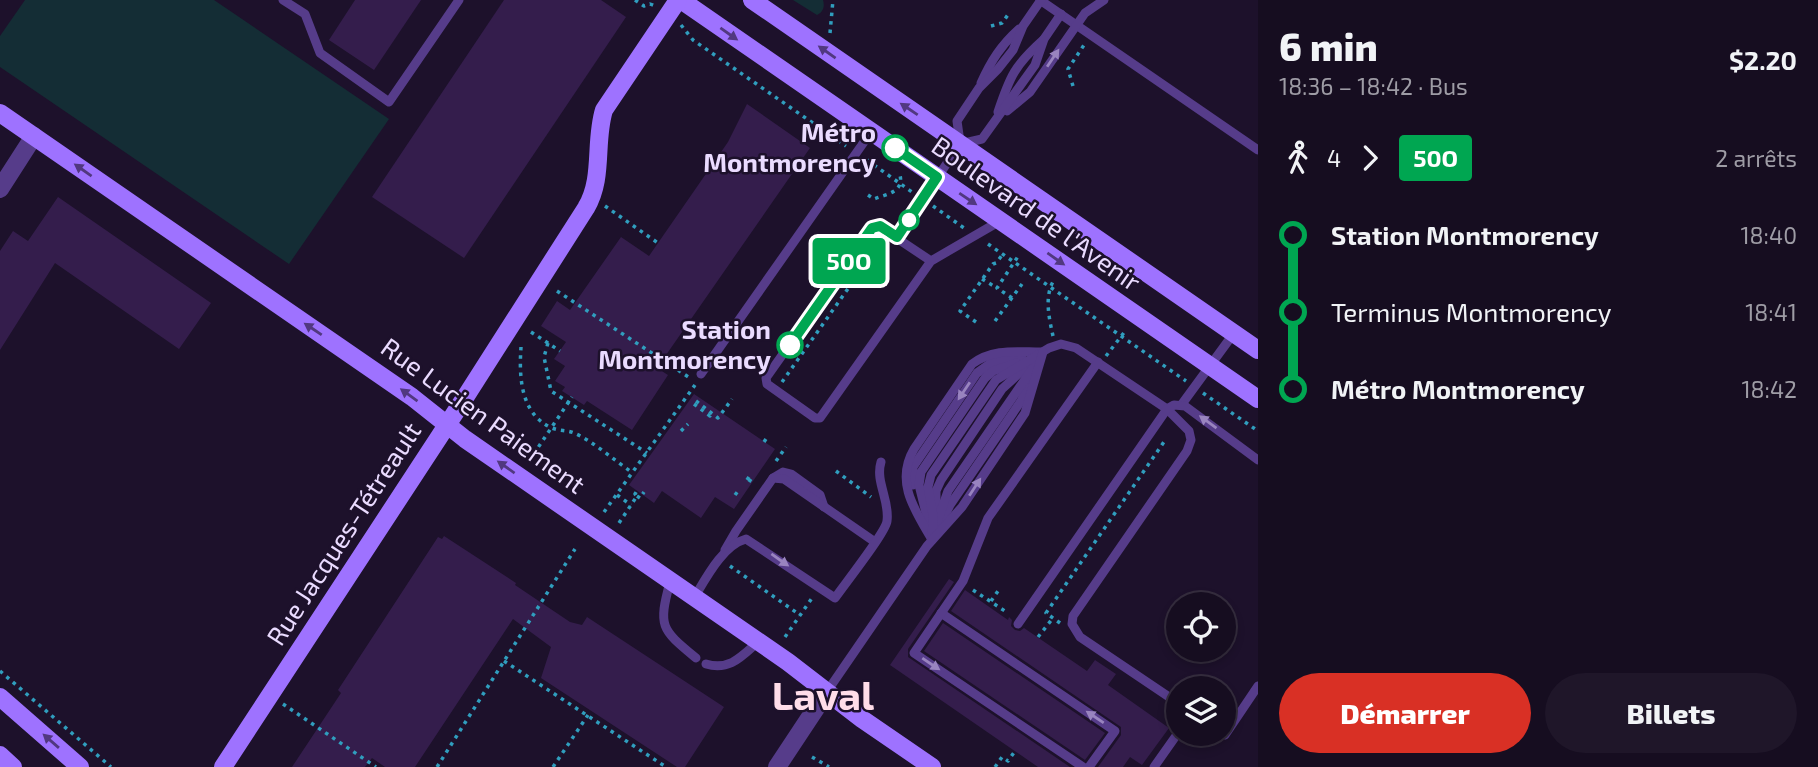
<!DOCTYPE html>
<html lang="fr">
<head>
<meta charset="utf-8">
<style>
  :root { --surface:#160d20; --page:#1f1629; --text:#f1f3f6; --muted:#9e9ca5; --line:#352d3e; --accent:#d93025 }
  body { margin:0; font-family:"Exo 2",sans-serif; background:var(--page); color:var(--text); height:100vh; display:flex; flex-direction:column; font-size:26px; white-space:nowrap }
  * { box-sizing:border-box; margin:0 }
  p { font-size:23px; color:var(--muted) }
  .icon { flex:none; width:38px; height:38px; fill:none; stroke:currentColor; stroke-width:2; stroke-linecap:round; stroke-linejoin:round }
  .map { position:relative; flex:1; overflow:hidden }
  .panel { display:flex; flex-direction:column; background:var(--surface); width:560px }
  .panel>* { flex:none }
  .badge { padding:0 14px; border-radius:5px; font-size:24px; line-height:46px }
  .tools { position:absolute; left:1166px; top:592px; display:grid; gap:14px }
  .tools a { display:grid; place-items:center; width:70px; height:70px; border-radius:50%; background:var(--surface); box-shadow:0 4px 10px #0003,0 0 0 2px var(--line); font-size:35px }
  .map>.badge { position:absolute; translate:-50% -50%; box-shadow:0 0 0 4px #fff }
  .legs { display:flex; align-items:center; gap:10px; height:77px; padding:0 21px; font-size:23px }
  .legs p { margin-inline-start:auto }
  .headline { display:flex; align-items:center; justify-content:space-between; height:119px; padding:0 21px }
  h1 { font-size:38px; font-weight:800; line-height:52px }
  .button { display:flex; gap:14px; margin-top:auto; padding:14px 21px }
  .button a { flex:1; height:80px; border-radius:42px; background:var(--accent); color:#fff; font-size:28px; font-weight:800; line-height:80px; text-align:center }
  .button a+a { background:var(--page); color:var(--text) }
  ul { padding:0 21px; list-style:none }
  li { display:flex; align-items:center; gap:24px; height:77px; font-size:26px }
  li i { display:grid; place-items:center; width:10px; height:100%; margin:0 9px; background:currentColor }
  li i::after { content:''; width:18px; height:18px; margin:-9px; border:5px solid; border-radius:50%; background:var(--surface) }
  li p { margin-inline-start:auto }
  li:first-child i { background:linear-gradient(#0000 50%,currentColor 0) }
  li:last-child i { background:linear-gradient(currentColor 50%,#0000 0) }
  main { display:flex; flex:1; min-height:0 }
  .map>svg:first-child { display:block }
  .green { fill:#142d35 }
  .building { fill:#341d4c }
  .lines { fill:none; stroke-linecap:round; stroke-linejoin:round }
  .path { stroke:#309ebe; stroke-width:3.5; stroke-dasharray:3.5 5; stroke-linecap:butt }
  .lane { stroke:#563c8a; stroke-width:9 }
  .street { stroke:#563c8a; stroke-width:18 }
  .secondary { stroke:#9e72ff; stroke-width:18 }
  .oneway { fill:#513880 }
  .oneway2 { fill:#9984bf }
  .line-1-casing { stroke:#fff; stroke-width:16 }
  .line-1 { stroke:#00a651; stroke-width:10 }
  .stop-1-dot { fill:#fff; stroke:#00a651; stroke-width:3.5 }
  .labels { text-anchor:middle; stroke-width:5; stroke-linejoin:round; paint-order:stroke }
  .stop-label { font-size:26px; font-weight:bold; fill:#eadbff; stroke:#1d112b; text-anchor:end }
  .street-label { font-size:26px; fill:#eadbff; stroke:#1d112b }
  .town-label { font-size:40px; font-weight:bold; fill:#ffdde9; stroke:#1d112b }
</style>
</head>
<body>
<main>
<div class="map">
<svg width="1258" height="767" viewBox="0 0 1258 767">
  <rect width="100%" height="100%" fill="#1d112b"/>
  <!-- green -->
  <g class="green">
    <path d="M25,0H214L389,119L289,264L0,67V36Z"/>
    <path d="M793,0H823C825,7 823,12 817,15Z"/>
  </g>
  <!-- building -->
  <g class="building">
    <path d="M355,0H421L374,70L329,40Z"/>
    <path d="M504,0H601L626,17L464,258L372,197Z"/>
    <path d="M747,104L810,148L657,368L668,375L632,430L587,401L584,405L562,391L565,387L555,381L565,366L554,359L566,342L541,326L557,301L570,310L621,237L649,256L728,142Z"/>
    <path d="M58,197L211,303L179,349L55,263L0,350V251L13,231L28,241Z"/>
    <path d="M694,394L775,449L734,509L715,497L701,518L662,491L654,503L629,485Z"/>
    <path d="M444,536L516,583L515,585L570,622L582,625L587,617L724,707L685,767H677L541,678L551,647L513,619L415,767H385L372,758L365,767H292L341,693L338,690L438,537L442,539Z"/>
    <path d="M949,579L954,582L908,649V657L1070,767H1038L890,665Z"/>
    <path d="M965,590L1008,620L1009,617L1012,620L1011,626L1015,630L1020,631L1024,628L1087,671L1095,660L1116,674L1108,685L1169,728L1142,765L1130,757L1123,767H1098L1121,735V727L951,611Z"/>
    <path d="M943,623L1105,733L1085,760L924,651Z"/>
  </g>
  <g class="lines">
    <!-- path -->
    <g class="path">
      <path d="M635,0L644,6L650,4L655,6"/>
      <path d="M681,25L693,40L846,146"/>
      <path d="M991,26L1002,23L1010,12"/>
      <path d="M830,33L833,0"/>
      <path d="M1073,86L1068,69L1084,45"/>
      <path d="M867,160L912,192"/>
      <path d="M868,195L874,199C887,194 904,192 900,175"/>
      <path d="M605,206L658,243"/>
      <path d="M933,206L964,228"/>
      <path d="M988,244L1186,381"/>
      <path d="M982,279L997,288"/>
      <path d="M557,291L690,378"/>
      <path d="M1012,298L997,288L1019,255"/>
      <path d="M995,321L1022,284"/>
      <path d="M976,322L960,311L993,264L996,263L1003,254"/>
      <path d="M531,332L560,351"/>
      <path d="M1053,336C1049,318 1044,296 1054,280"/>
      <path d="M548,343L544,357L551,391L647,453"/>
      <path d="M521,347C519,376 520,414 552,428C559,431 567,430 574,433C593,441 615,461 633,473"/>
      <path d="M1106,356L1126,330"/>
      <path d="M782,382L881,242"/>
      <path d="M1203,393L1258,431"/>
      <path d="M696,401L718,418L732,399"/>
      <path d="M694,404L710,416L711,414"/>
      <path d="M681,431L688,424"/>
      <path d="M764,442L768,436"/>
      <path d="M529,461L572,397"/>
      <path d="M776,461L786,447"/>
      <path d="M836,471L871,497"/>
      <path d="M747,480L751,474"/>
      <path d="M749,482L753,476"/>
      <path d="M617,495L631,505"/>
      <path d="M735,495L738,491"/>
      <path d="M637,496L640,498L644,492"/>
      <path d="M604,512L695,385"/>
      <path d="M619,523L637,496L635,494L638,489"/>
      <path d="M730,566L800,615"/>
      <path d="M973,590L1008,613"/>
      <path d="M991,601L998,591"/>
      <path d="M1060,623L1046,613L1166,439"/>
      <path d="M785,637L812,598"/>
      <path d="M1038,637L1053,618"/>
      <path d="M504,661L666,767"/>
      <path d="M0,671L111,767"/>
      <path d="M283,704L376,767"/>
      <path d="M812,757L829,767"/>
      <path d="M437,767L575,549"/>
      <path d="M553,767L588,715"/>
      <path d="M995,767L1002,757L1008,761L1015,751"/>
    </g>
    <!-- lane -->
    <g class="lane">
      <path d="M283,0L305,14L320,53L389,102L459,0"/>
      <path d="M1040,0L1258,150"/>
      <path d="M981,83C991,61 1001,45 1019,29"/>
      <path d="M1007,111L1030,92L1085,13L1104,0"/>
      <path d="M998,112C1010,76 1015,65 1043,40"/>
      <path d="M960,142L957,121L979,88L998,69L1013,50L1023,26L1041,0"/>
      <path d="M897,237L960,144L982,139L1035,65L1044,39L1061,14"/>
      <path d="M931,261L880,227L872,228L766,378L767,384L815,418H820L931,261L1000,221"/>
      <path d="M701,374L871,132"/>
      <path d="M1182,404L1234,333"/>
      <path d="M773,478L783,472L791,474L820,495L824,507"/>
      <path d="M913,485V467L977,373L991,363L1022,356"/>
      <path d="M936,507V491L941,480L1002,389L1027,366"/>
      <path d="M928,521L919,485L921,472L985,378L993,371L1016,363"/>
      <path d="M941,523L950,505L1021,401L1030,381"/>
      <path d="M936,525L948,491L1037,362"/>
      <path d="M931,538C914,509 895,481 914,449L972,364C993,348 1017,352 1041,352"/>
      <path d="M932,540L933,515L928,487L931,475L996,380L1049,348L1061,344L1076,348L1167,409L1189,431L1191,440L1187,451L1073,616L1072,624L1080,637L1178,703"/>
      <path d="M725,550L736,531L773,478L784,479L875,542"/>
      <path d="M670,582C658,627 661,629 696,658"/>
      <path d="M694,598C706,578 723,545 746,539L835,598C844,585 886,532 887,521C890,500 875,482 881,462"/>
      <path d="M941,613L1115,731L1089,767"/>
      <path d="M1018,624L1167,409L1174,405L1185,406L1258,460"/>
      <path d="M706,664C730,671 742,656 758,642"/>
      <path d="M826,693L927,546L962,507L1025,413L1043,352"/>
      <path d="M1222,733L1225,735L1258,686"/>
      <path d="M1083,767L914,653L963,581L988,518L1098,362"/>
      <path d="M1154,767L1178,733"/>
    </g>
    <!-- street -->
    <g class="street">
      <path d="M0,189L34,136"/>
      <path d="M777,767L826,693"/>
    </g>
    <!-- secondary -->
    <g class="secondary">
      <path d="M681,0L1258,399"/>
      <path d="M752,0L1258,350"/>
      <path d="M0,113L412,397L465,439L788,662L862,719L932,767"/>
      <path d="M0,697L80,767"/>
      <path d="M0,755L13,767"/>
      <path d="M223,767L466,396L586,208C604,178 594,142 604,110L678,0"/>
    </g>
  </g>
  <!-- one-way arrows -->
  <defs><path id="oneway-solid" d="M-6-.8H1V-3.2L6.5 0L1 3.2V.8H-6Z" transform="scale(1.75)"/></defs>
  <g class="oneway">
    <use href="#oneway-solid" transform="translate(729 34) rotate(35)"/>
    <use href="#oneway-solid" transform="translate(827 52) rotate(-145)"/>
    <use href="#oneway-solid" transform="translate(909 109) rotate(-146)"/>
    <use href="#oneway-solid" transform="translate(83 170) rotate(-145)"/>
    <use href="#oneway-solid" transform="translate(968 199) rotate(34)"/>
    <use href="#oneway-solid" transform="translate(1056 259) rotate(35)"/>
    <use href="#oneway-solid" transform="translate(313 329) rotate(-146)"/>
    <use href="#oneway-solid" transform="translate(409 395) rotate(-144)"/>
    <use href="#oneway-solid" transform="translate(506 467) rotate(-145)"/>
    <use href="#oneway-solid" transform="translate(51 741) rotate(-139)"/>
  </g>
  <g class="oneway2">
    <use href="#oneway-solid" transform="translate(1053 58) rotate(-56)"/>
    <use href="#oneway-solid" transform="translate(964 391) rotate(124)"/>
    <use href="#oneway-solid" transform="translate(1208 422) rotate(-144)"/>
    <use href="#oneway-solid" transform="translate(975 487) rotate(-57)"/>
    <use href="#oneway-solid" transform="translate(780 560) rotate(35)"/>
    <use href="#oneway-solid" transform="translate(931 664) rotate(34)"/>
    <use href="#oneway-solid" transform="translate(1095 717) rotate(-146)"/>
  </g>
  <g class="lines">
    <defs>
      <path id="line-1" d="M790,345L872,228L880,226L897,237L937,177L895,148"/>
    </defs>
    <!-- line-1 casing -->
    <use href="#line-1" class="line-1-casing"/>
    <!-- line-1 -->
    <use href="#line-1" class="line-1"/>
  </g>
  <!-- markers -->
  <g class="stop-1-dot">
    <circle cx="895" cy="148" r="12"/>
    <circle cx="909" cy="220" r="9"/>
    <circle cx="790" cy="345" r="12"/>
  </g>
  <g class="labels">
    <!-- stop labels -->
    <g class="stop-label">
      <text x="876" y="142">Métro<tspan x="876" dy="30">Montmorency</tspan></text>
      <text x="771" y="339">Station<tspan x="771" dy="30">Montmorency</tspan></text>
    </g>
    <!-- street labels -->
    <g class="street-label">
      <text transform="translate(1036 214) rotate(35)" y="9">Boulevard de l'Avenir</text>
      <text transform="translate(483 416) rotate(36)" y="9">Rue Lucien Paiement</text>
      <text transform="translate(344 534) rotate(-57)" y="9">Rue Jacques-Tétreault</text>
    </g>
    <!-- town labels -->
    <g class="town-label">
      <text x="823" y="710">Laval</text>
    </g>
  </g>
</svg>
<div class="tools">
<a><svg class="icon" aria-label="locate" viewBox="0 0 24 24"><circle cx="12" cy="12" r="6"/><path d="M12 2v4M12 18v4M2 12h4M18 12h4"/></svg></a>
<a><svg class="icon" aria-label="layers" viewBox="0 0 24 24"><path d="M12 4l9 5-9 5-9-5zM3 14l9 5 9-5"/></svg></a>
</div>
<b class="badge" style="left:849px;top:261px;background:#00a651;color:#fff">50O</b>
</div>
<section class="panel">
<div class="headline"><div><h1>6 min</h1><p>18:36 – 18:42 · Bus</p></div><b>$2.20</b></div>
<div class="legs"><svg class="icon" aria-label="walk" viewBox="0 0 24 24"><circle cx="13" cy="4" r="2"/><path d="M13 8l-2 6 4 7M11 14l-3 7M7 12l3-4h3l4 4"/></svg>4<svg class="icon" aria-label="forward" viewBox="0 0 24 24"><path d="M9 5l7 7-7 7"/></svg><b class="badge" style="background:#00a651;color:#fff">50O</b><p>2 arrêts</p></div>
<ul>
<li><i style="color:#00a651"></i><b>Station Montmorency</b><p>18:40</p></li>
<li><i style="color:#00a651"></i><span>Terminus Montmorency</span><p>18:41</p></li>
<li><i style="color:#00a651"></i><b>Métro Montmorency</b><p>18:42</p></li>
</ul>
<div class="button"><a>Démarrer</a><a>Billets</a></div>
</section>
</main>
</body>
</html>
